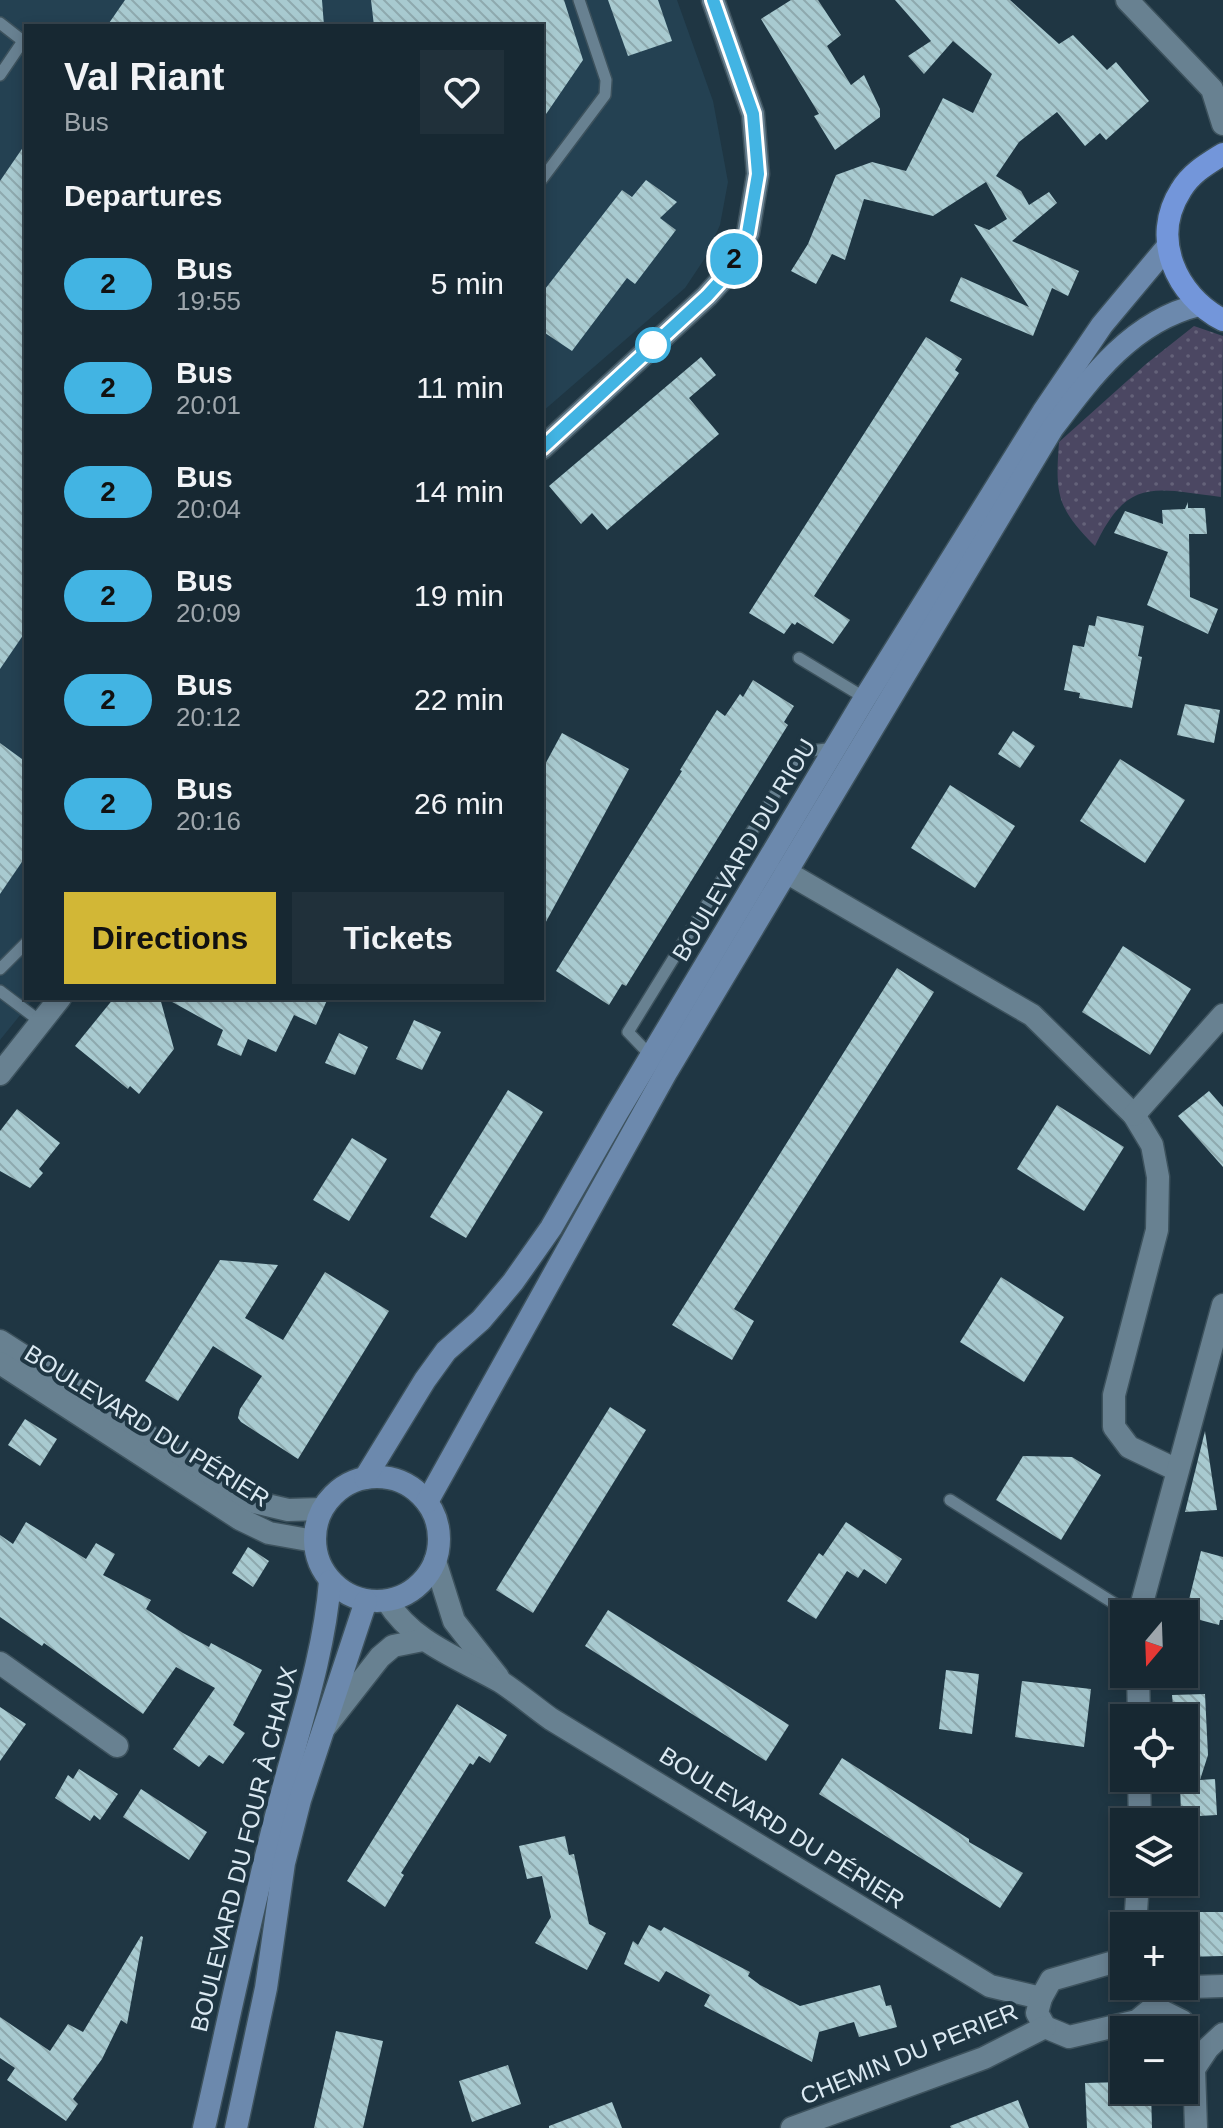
<!DOCTYPE html>
<html lang="en">
<head>
<meta charset="utf-8">
<style>
  :root { --surface:#172832; --page:#20303a; --text:#f1f3f6; --muted:#9ea6ac; --line:#36444d; --accent:#d2b736 }
  body { margin:0; font-family:Arial,sans-serif; background:var(--page); color:var(--text); height:100vh; display:flex; flex-direction:column; font-size:30px; white-space:nowrap }
  * { box-sizing:border-box; margin:0 }
  p { font-size:26px; color:var(--muted) }
  .icon { flex:none; width:44px; height:44px; fill:none; stroke:currentColor; stroke-width:2; stroke-linecap:round; stroke-linejoin:round }
  .map { position:relative; flex:1; overflow:hidden }
  .sheet { position:absolute; left:24px; top:24px; width:520px; height:976px; display:flex; flex-direction:column; background:var(--surface); border-radius:0px; box-shadow:0 4px 12px #0003,0 0 0 2px var(--line) }
  .sheet>* { flex:none }
  .badge { padding:0 16px; border-radius:26px; font-size:28px; line-height:52px }
  .needle { width:52px; rotate:199deg }
  .buttons { position:absolute; left:1110px; top:1600px; display:grid; gap:16px }
  .buttons a { display:grid; place-items:center; width:88px; height:88px; border-radius:0px; background:var(--surface); box-shadow:0 4px 12px #0003,0 0 0 2px var(--line); font-size:40px }
  .map>.badge { position:absolute; translate:-50% -50%; box-shadow:0 0 0 4px #fff }
  h2 { padding:0 40px; font-size:30px; line-height:72px }
  .round { display:grid; place-items:center; flex:none; width:84px; height:84px; border-radius:0px; background:var(--page) }
  .head { display:flex; align-items:center; justify-content:space-between; height:136px; padding:0 40px }
  h1 { font-size:38px; font-weight:700; line-height:60px }
  .button { display:flex; gap:16px; margin-top:auto; padding:16px 40px }
  .button a { flex:1; height:92px; border-radius:0px; background:var(--accent); color:#111; font-size:32px; font-weight:700; line-height:92px; text-align:center }
  .button a+a { background:var(--page); color:var(--text) }
  ul { padding:0; list-style:none }
  li { display:flex; align-items:center; gap:24px; height:104px; padding:0 40px }
  li div { flex:1 }
  li b { display:block; font-size:30px }
  li em { font-style:normal }
  li .badge { min-width:88px; font-weight:700; text-align:center }
  .map>svg:first-child { display:block }
  .built { fill:#244152 }
  .park { fill:url(#park-dots) }
  .building { fill:url(#building-back-hatch) }
  .lines { fill:none; stroke-linecap:round; stroke-linejoin:round }
  .service-casing { stroke:#3d525d; stroke-width:14 }
  .minor-casing { stroke:#3d525d; stroke-width:25 }
  .tertiary-casing { stroke:#3d525d; stroke-width:25 }
  .secondary-casing { stroke:#3d525d; stroke-width:25 }
  .trunk-casing { stroke:#3d525d; stroke-width:25 }
  .service { stroke:#688191; stroke-width:11 }
  .minor { stroke:#688191; stroke-width:22 }
  .tertiary { stroke:#688191; stroke-width:22 }
  .secondary { stroke:#6c89ad; stroke-width:22 }
  .trunk { stroke:#7396da; stroke-width:22 }
  .line-casing { stroke:#fff; stroke-width:18 }
  .line { stroke:#42b4e3; stroke-width:12 }
  .stop-dot { fill:#fff; stroke:#42b4e3; stroke-width:4 }
  .labels { text-anchor:middle; stroke-width:8; stroke-linejoin:round; paint-order:stroke }
  .street-label { font-size:24px; fill:#dbe9f2; stroke:#1f3643 }
</style>
</head>
<body>
<div class="map">
<svg width="1223" height="2128" viewBox="0 0 1223 2128">
  <defs>
    <pattern id="park-dots" width="8" height="8" patternUnits="userSpaceOnUse" patternTransform="scale(2)"><rect width="8" height="8" fill="#4b4762"/><path d="M2 2h.1M6 6h.1" fill="none" stroke="#646279" stroke-width="1.8" stroke-linecap="round"/></pattern>
    <pattern id="building-back-hatch" width="6" height="6" patternUnits="userSpaceOnUse" patternTransform="scale(2)"><rect width="6" height="6" fill="#a8cad0"/><path d="M-1 5l2 2M0 0l6 6M5-1l2 2" fill="none" stroke="#8ea9ae"/></pattern>
  </defs>
  <rect width="100%" height="100%" fill="#1f3643"/>
  <!-- built -->
  <path class="built" d="M0,0H677L713,101L728,182L720,225L705,258L685,288L542,412V26H26V998H34L0,1040Z"/>
  <!-- park -->
  <path class="park" d="M1194,326L1223,336L1221,497C1155,489 1128,476 1095,546C1057,508 1055,495 1059,442L1146,364Z"/>
  <!-- building -->
  <g class="building">
    <path d="M125,0H322L324,26H107Z"/>
    <path d="M371,0H564L583,60L542,120V26H374Z"/>
    <path d="M608,0H658L672,41L628,56Z"/>
    <path d="M791,0H818L841,35L827,46L851,85L864,75L880,109V117L835,150L814,116L819,114L761,19Z"/>
    <path d="M895,0H1010L1059,44L1073,35L1107,70L1116,62L1149,101L1106,140L1100,133L1085,146L1057,112L1019,142L996,176L1021,191L1029,205L1049,192L1057,203L1012,241L1079,271L1068,296L1052,288L1033,336L950,301L961,277L1029,307L974,224L989,230L1007,219L986,182L933,216L864,199L845,260L832,254L816,284L791,271L808,244L836,175L872,162L906,171L943,98L973,113L992,74L953,41L924,74L908,56L931,41Z"/>
    <path d="M26,143V631L0,669V181Z"/>
    <path d="M646,180L677,202L660,218L676,230L635,284L627,278L572,351L542,331V293L622,190L632,197Z"/>
    <path d="M926,337L962,359L955,370L959,373L814,596L850,620L833,644L797,622L795,625L792,623L784,634L749,613Z"/>
    <path d="M701,357L716,375L689,398L719,434L607,530L592,513L581,524L549,486Z"/>
    <path d="M1188,502V508H1205L1207,534H1189L1190,597L1218,609L1208,634L1147,605L1168,552L1114,533L1125,511L1163,524L1162,510L1185,509Z"/>
    <path d="M1097,616L1144,626L1138,656L1142,657L1132,708L1079,698L1080,693L1064,690L1073,645L1084,647L1089,625L1095,626Z"/>
    <path d="M753,680L794,706L784,722L788,725L626,986L622,984L609,1005L556,971L682,771L680,770L717,710L725,716L740,694L743,697Z"/>
    <path d="M1185,704L1220,710L1214,743L1177,735Z"/>
    <path d="M1013,731L1035,746L1020,768L998,754Z"/>
    <path d="M562,733L629,769L542,929V770Z"/>
    <path d="M0,743L26,762V856L0,894Z"/>
    <path d="M1120,759L1185,800L1145,863L1080,821Z"/>
    <path d="M950,785L1015,826L975,888L911,848Z"/>
    <path d="M1123,946L1191,989L1150,1055L1082,1012Z"/>
    <path d="M897,968L934,992L734,1309L754,1321L732,1360L672,1325Z"/>
    <path d="M114,998H160L174,1049L139,1094L130,1086L128,1089L75,1046Z"/>
    <path d="M165,998H328L316,1025L294,1015L276,1052L248,1039L241,1056L217,1045L223,1030Z"/>
    <path d="M414,1020L441,1032L422,1070L396,1059Z"/>
    <path d="M339,1033L368,1047L355,1075L325,1063Z"/>
    <path d="M508,1090L543,1112L466,1238L430,1217Z"/>
    <path d="M1209,1091L1223,1107V1167L1178,1116Z"/>
    <path d="M1057,1105L1124,1147L1084,1211L1017,1169Z"/>
    <path d="M17,1109L60,1143L39,1169L43,1173L30,1188L0,1171V1131Z"/>
    <path d="M352,1138L387,1159L349,1221L313,1200Z"/>
    <path d="M220,1260L278,1265L245,1318L283,1340L325,1272L389,1311L298,1459L241,1422L238,1418L240,1409L262,1376L213,1346L178,1401L145,1381Z"/>
    <path d="M1001,1277L1064,1317L1024,1382L960,1342Z"/>
    <path d="M610,1407L646,1430L533,1613L496,1590Z"/>
    <path d="M25,1419L57,1439L40,1466L8,1445Z"/>
    <path d="M1205,1431L1217,1510L1185,1512Z"/>
    <path d="M1023,1456L1072,1457L1101,1475L1061,1540L996,1500Z"/>
    <path d="M26,1522L86,1559L96,1543L115,1554L103,1575L151,1600L146,1609L183,1633L209,1647L211,1643L262,1670L233,1725L245,1733L223,1764L209,1755L199,1767L173,1749L215,1688L176,1667L143,1714L44,1643L42,1646L0,1617V1535L13,1544Z"/>
    <path d="M846,1522L902,1559L886,1584L864,1569L858,1578L847,1571L816,1619L787,1601L819,1553L823,1556Z"/>
    <path d="M248,1547L269,1561L253,1587L232,1573Z"/>
    <path d="M1201,1551L1223,1557V1620H1220L1219,1625L1185,1616Z"/>
    <path d="M608,1610L789,1725L766,1761L585,1646Z"/>
    <path d="M946,1670L979,1674L972,1734L939,1729Z"/>
    <path d="M1022,1681L1091,1689L1084,1747L1015,1737Z"/>
    <path d="M1205,1694L1208,1755L1200,1780L1215,1779L1217,1815L1181,1817L1180,1781H1184V1718H1174L1172,1695Z"/>
    <path d="M457,1704L507,1735L490,1763L479,1756L473,1765L470,1763L401,1873L404,1875L385,1907L347,1881Z"/>
    <path d="M0,1707L26,1724L0,1761Z"/>
    <path d="M842,1758L969,1839V1842L1023,1873L1000,1908L819,1794Z"/>
    <path d="M79,1769L118,1794L100,1820L94,1815L90,1821L55,1798L68,1775L73,1779Z"/>
    <path d="M141,1789L207,1832L189,1860L123,1817Z"/>
    <path d="M565,1836L569,1855L574,1854L589,1924L606,1933L587,1970L535,1943L551,1917L542,1876L527,1879L519,1846Z"/>
    <path d="M1184,1912H1223V1956L1184,1957Z"/>
    <path d="M649,1925L661,1931L664,1927L750,1972L748,1976L760,1985L800,2006L880,1985L886,2006L891,2005L897,2027L859,2037L854,2022L819,2032L812,2062L704,2006L710,1995L666,1971L659,1982L624,1964L633,1941L638,1945Z"/>
    <path d="M141,1936L143,1937L127,2024L121,2020L102,2059L73,2099L78,2104L66,2121L7,2080L15,2068L0,2058V2017L50,2051L68,2024L83,2032Z"/>
    <path d="M336,2031L383,2041L363,2128H314Z"/>
    <path d="M508,2065L521,2104L472,2122L459,2081Z"/>
    <path d="M1124,2082V2090H1151L1152,2128H1087L1085,2083Z"/>
    <path d="M1018,2100L1029,2128H951L950,2126Z"/>
    <path d="M612,2102L622,2128H549V2126Z"/>
  </g>
  <g class="lines">
    <defs>
      <g id="service">
        <path d="M0,23L23,41L0,75"/>
        <path d="M542,179L605,95L606,80L579,0"/>
        <path d="M799,658L865,698"/>
        <path d="M0,969L26,943"/>
        <path d="M0,991L41,1022"/>
        <path d="M651,1056L628,1032L801,752L835,748"/>
        <path d="M950,1500L1131,1614"/>
      </g>
      <g id="minor">
        <path d="M1127,0L1212,89L1223,124"/>
        <path d="M786,872L1032,1015L1134,1115L1152,1145L1158,1177L1157,1230L1114,1395V1427L1129,1447L1177,1470"/>
        <path d="M1134,1115L1223,1015"/>
        <path d="M0,1341L250,1501L288,1510L322,1509"/>
        <path d="M0,1363L240,1519L269,1533L314,1541"/>
        <path d="M435,1561L454,1621L498,1677"/>
        <path d="M387,1601C413,1643 459,1658 501,1682C518,1693 534,1707 551,1719L990,1986L1041,1998"/>
        <path d="M1139,1614L1223,1305"/>
        <path d="M0,1663L117,1746"/>
        <path d="M1138,1674L1139,1718"/>
        <path d="M326,1726L380,1657L393,1646L423,1640"/>
        <path d="M1139,1778L1140,1822"/>
        <path d="M1135,1926L1138,1882"/>
        <path d="M1154,2007L1182,2021L1194,2069L1196,2128"/>
        <path d="M1137,2021L1157,2030"/>
        <path d="M1194,2069L1208,2048L1223,2034"/>
      </g>
      <g id="tertiary">
        <path d="M542,448L707,296L726,275L748,233L758,174L753,114L713,0"/>
        <path d="M0,1074L60,998"/>
        <path d="M1124,1959L1051,1980L1041,1998L1037,2013L1045,2027L1069,2037L1137,2021L1154,2007L1158,1986"/>
        <path d="M1159,1988L1223,1986"/>
        <path d="M792,2128L984,2058L1045,2027"/>
      </g>
      <g id="secondary">
        <circle cx="377" cy="1539" r="62"/>
        <path d="M365,1478L425,1380L446,1351L481,1320L513,1282L551,1228L617,1113L865,698L1043,412L1102,325L1168,246"/>
        <path d="M427,1502L667,1071L1052,429C1091,377 1132,321 1199,305"/>
        <path d="M204,2128C228,2023 250,1917 277,1812C296,1736 324,1659 330,1581"/>
        <path d="M236,2128L266,1988L284,1863L300,1800L366,1601"/>
      </g>
      <path id="trunk" d="M1223,154C1207,164 1191,173 1181,190C1150,238 1176,296 1223,320"/>
    </defs>
    <!-- service casing -->
    <use href="#service" class="service-casing"/>
    <!-- minor casing -->
    <use href="#minor" class="minor-casing"/>
    <!-- tertiary casing -->
    <use href="#tertiary" class="tertiary-casing"/>
    <!-- secondary casing -->
    <use href="#secondary" class="secondary-casing"/>
    <!-- trunk casing -->
    <use href="#trunk" class="trunk-casing"/>
    <!-- service -->
    <use href="#service" class="service"/>
    <!-- minor -->
    <use href="#minor" class="minor"/>
    <!-- tertiary -->
    <use href="#tertiary" class="tertiary"/>
    <!-- secondary -->
    <use href="#secondary" class="secondary"/>
    <!-- trunk -->
    <use href="#trunk" class="trunk"/>
  </g>
  <g class="lines">
    <defs>
      <path id="line" d="M542,448L707,296L726,275L748,233L758,174L753,114L713,0"/>
    </defs>
    <!-- line casing -->
    <use href="#line" class="line-casing"/>
    <!-- line -->
    <use href="#line" class="line"/>
  </g>
  <!-- markers -->
  <circle class="stop-dot" cx="653" cy="345" r="16"/>
  <g class="labels">
    <!-- street labels -->
    <g class="street-label">
      <text transform="translate(744 850) rotate(-59)" y="8">BOULEVARD DU RIOU</text>
      <text transform="translate(147 1426) rotate(32)" y="8">BOULEVARD DU PÉRIER</text>
      <text transform="translate(782 1828) rotate(32)" y="8">BOULEVARD DU PÉRIER</text>
      <text transform="translate(244 1849) rotate(-76)" y="8">BOULEVARD DU FOUR À CHAUX</text>
      <text transform="translate(909 2054) rotate(-22)" y="8">CHEMIN DU PERIER</text>
    </g>
  </g>
</svg>
<div class="buttons">
<a><svg class="needle" viewBox="-14 -14 28 28"><path d="M0-13l5 13h-10z" fill="#e53935"/><path d="M0 13l5-13h-10z" fill="#9ea6ac"/></svg></a>
<a><svg class="icon" aria-label="locate" viewBox="0 0 24 24"><circle cx="12" cy="12" r="6"/><path d="M12 2v4M12 18v4M2 12h4M18 12h4"/></svg></a>
<a><svg class="icon" aria-label="layers" viewBox="0 0 24 24"><path d="M12 4l9 5-9 5-9-5zM3 14l9 5 9-5"/></svg></a>
<a>+</a>
<a>−</a>
</div>
<b class="badge" style="left:734px;top:259px;background:#42b4e3;color:#111">2</b>
<section class="sheet">
<div class="head"><div><h1>Val Riant</h1><p>Bus</p></div><a class="round"><svg class="icon" aria-label="heart" viewBox="0 0 24 24"><path d="M12 20l-8-8c-3-5 5-10 8-4 3-6 11-1 8 4z"/></svg></a></div>
<h2>Departures</h2>
<ul>
<li><span class="badge" style="background:#42b4e3;color:#111">2</span><div><b>Bus</b><p>19:55</p></div><em>5 min</em></li>
<li><span class="badge" style="background:#42b4e3;color:#111">2</span><div><b>Bus</b><p>20:01</p></div><em>11 min</em></li>
<li><span class="badge" style="background:#42b4e3;color:#111">2</span><div><b>Bus</b><p>20:04</p></div><em>14 min</em></li>
<li><span class="badge" style="background:#42b4e3;color:#111">2</span><div><b>Bus</b><p>20:09</p></div><em>19 min</em></li>
<li><span class="badge" style="background:#42b4e3;color:#111">2</span><div><b>Bus</b><p>20:12</p></div><em>22 min</em></li>
<li><span class="badge" style="background:#42b4e3;color:#111">2</span><div><b>Bus</b><p>20:16</p></div><em>26 min</em></li>
</ul>
<div class="button"><a>Directions</a><a>Tickets</a></div>
</section>
</div>
</body>
</html>
